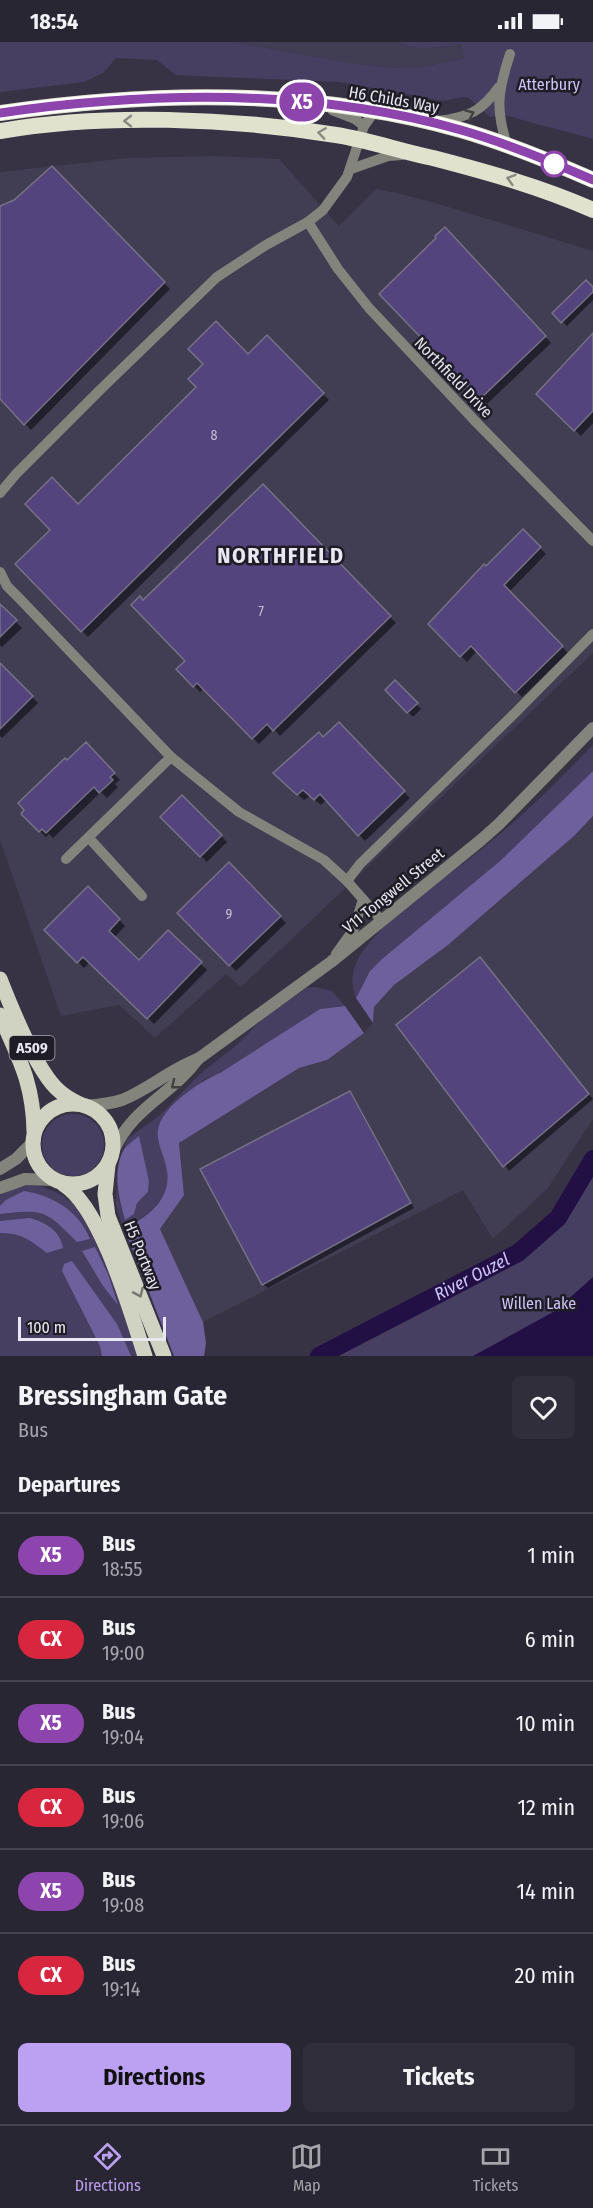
<!DOCTYPE html>
<html lang="en">
<head>
<meta charset="utf-8">
<style>
  :root { --surface:#292633; --page:#312e3b; --text:#f1f3f6; --muted:#a5a5ac; --line:#45434e; --accent:#bca0f2 }
  body { margin:0; font-family:"Fira Sans Condensed",sans-serif; background:var(--page); color:var(--text); height:100vh; display:flex; flex-direction:column; font-size:22px; white-space:nowrap }
  * { box-sizing:border-box; margin:0 }
  p { font-size:20px; color:var(--muted) }
  .icon { flex:none; width:33px; height:33px; fill:none; stroke:currentColor; stroke-width:2; stroke-linecap:round; stroke-linejoin:round }
  .map { position:relative; height:1314px; overflow:hidden }
  .details { display:flex; flex-direction:column; background:var(--surface); flex:1 }
  .details>* { flex:none }
  .badge { padding:0 12px; border-radius:20px; font-size:21px; line-height:39px }
  .scale { position:absolute; left:18px; bottom:15px; width:148px; box-sizing:border-box; padding-left:6px; border:3px solid #e9e7f1; border-top:0; font-size:16px; line-height:21px; white-space:nowrap; color:#e9e7f1; -webkit-text-stroke:4px #1e1c24; paint-order:stroke }
  .map>.badge { position:absolute; translate:-50% -50%; box-shadow:0 0 0 3px #fff }
  h2 { padding:0 18px; font-size:22px; line-height:54px }
  .round { display:grid; place-items:center; flex:none; width:63px; height:63px; border-radius:9px; background:var(--page) }
  .head { display:flex; align-items:center; justify-content:space-between; height:102px; padding:0 18px }
  h1 { font-size:28px; font-weight:700; line-height:45px }
  .button { display:flex; gap:12px; margin-top:auto; padding:12px 18px }
  .button a { flex:1; height:69px; border-radius:9px; background:var(--accent); color:#111; font-size:24px; font-weight:700; line-height:69px; text-align:center }
  .button a+a { background:var(--page); color:var(--text) }
  ul { padding:0; list-style:none }
  li { display:flex; align-items:center; gap:18px; height:84px; padding:0 18px; border-top:2px solid var(--line) }
  li div { flex:1 }
  li b { display:block; font-size:22px }
  li em { font-style:normal }
  li .badge { min-width:66px; font-weight:700; text-align:center }
  .status { display:flex; justify-content:space-between; align-items:center; height:42px; padding:0 30px; background:var(--surface); direction:ltr }
  .status svg { height:16px; fill:currentColor }
  .tabs { display:flex; justify-content:space-around; align-items:center; height:84px; border-top:2px solid var(--line); background:var(--surface); font-size:16px; color:var(--muted) }
  .tabs a { display:grid; justify-items:center; gap:3px }
  .tabs .current { color:var(--accent) }
  .map>svg:first-child { display:block }
  .built { fill:#413d53 }
  .green { fill:#473f61; fill-rule:evenodd }
  .forest { fill:#6e609c }
  .water { fill:#221045 }
  .shadow { fill:#0007 }
  .lines { fill:none; stroke-linecap:round; stroke-linejoin:round }
  .river { stroke:#221045; stroke-width:18 }
  .building { fill:#53447e; stroke:#767285; stroke-width:1.5 }
  .minor { stroke:#83857c; stroke-width:10 }
  .tertiary { stroke:#83857c; stroke-width:12 }
  .primary { stroke:#d0d3c1; stroke-width:15 }
  .trunk { stroke:#e0e2ce; stroke-width:16 }
  .oneway { stroke:#414143 }
  .oneway2 { stroke:#898982 }
  .oneway3 { stroke:#777872 }
  .line-casing { stroke:#fff; stroke-width:14 }
  .line { stroke:#8e44ad; stroke-width:9 }
  .stop-dot { fill:#fff; stroke:#8e44ad; stroke-width:3 }
  .labels { text-anchor:middle; stroke-width:5; stroke-linejoin:round; paint-order:stroke }
  .number-label { font-size:14px; fill:#c4bed4 }
  .shield { fill:#1e1c24; stroke:#acaab4; stroke-width:1.5 }
  .shield-label { font-size:15px; font-weight:bold; fill:#e9e7f1 }
  .park-label { font-size:16px; fill:#cec4f9; stroke:#1e1c24 }
  .street-label { font-size:16px; fill:#e9e7f1; stroke:#1e1c24 }
  .water-label { font-size:18px; font-style:italic; fill:#cec4f9; stroke:#1e1c24 }
  .district-label { font-size:22px; font-weight:bold; letter-spacing:1.5px; fill:#e9e7f1; stroke:#1e1c24 }
</style>
</head>
<body>
<div class="status"><b>18:54</b><svg viewBox="0 0 49 12"><path d="M0 12V9h3v3zM5 12V6h3v6zM10 12V3h3v9zM15 12V0h3v12zM26 1h20v11H26zM47 4h2v5h-2z"/></svg></div>
<div class="map">
<svg width="593" height="1314" viewBox="0 0 593 1314">
  <rect width="100%" height="100%" fill="#373344"/>
  <!-- built -->
  <g class="built">
    <path d="M234,0H394L423,7L461,2L464,16L423,25L394,26L349,21Z"/>
    <path d="M216,114L279,117L339,184L376,147L402,152L442,163L593,209V611L241,945L226,932L155,996L119,963L61,974L0,798V130L127,116Z"/>
    <path d="M593,774V1077L548,1146L493,1197L463,1148L203,1280L160,1187L184,1153L179,1101L299,1026L327,1018L364,991L373,981L374,965L394,943L448,903L574,794Z"/>
  </g>
  <!-- green -->
  <g class="green">
    <path d="M0,0H234L349,21L394,26L423,25L464,16L461,2L423,7L394,0H593V97L504,73L490,75L469,56L463,55L443,59L340,40L176,33L157,18L116,16L103,31L84,40L0,50Z"/>
    <path d="M593,703V729L500,819L382,917L370,929L356,956C349,939 353,923 363,909C389,872 447,835 482,807C521,776 558,739 593,703Z"/>
    <path d="M315,945L332,949L345,964L320,967L220,1031L203,1038L158,1090C159,1103 165,1114 167,1127C172,1157 148,1174 123,1186L116,1163L117,1131L127,1097L160,1073L201,1031L239,1001L263,976L307,946ZM139,1095L149,1139L148,1151L137,1161L134,1172L125,1178C114,1149 112,1114 139,1095Z"/>
    <circle cx="73" cy="1103" r="31"/>
    <path d="M593,1117V1314H318L518,1211L558,1176Z"/>
    <path d="M30,1143L43,1145L62,1153L95,1180L145,1314H0V1153L16,1146Z"/>
  </g>
  <!-- forest -->
  <g class="forest">
    <path d="M593,729V774L574,794L448,903L394,943L374,965L373,981L356,956L370,929L382,917L500,819Z"/>
    <path d="M345,964L364,991L327,1018L299,1026L179,1101L184,1153L160,1187L203,1280L206,1301L204,1314H174L124,1186C149,1175 174,1155 166,1124C164,1113 156,1100 158,1088C162,1064 199,1040 220,1031L320,967Z"/>
    <path d="M139,1094L149,1139L148,1150L137,1161L134,1172L125,1178C119,1157 113,1132 122,1111C125,1104 133,1099 139,1094Z"/>
    <path d="M24,1149C53,1154 78,1168 90,1197L77,1200C45,1168 45,1167 0,1172V1164L6,1158Z"/>
    <path d="M30,1176C46,1181 60,1188 63,1206L47,1211C32,1199 20,1190 0,1191V1179Z"/>
    <path d="M95,1205L108,1232L118,1263L103,1244L82,1209Z"/>
    <path d="M72,1219L117,1282L131,1314H102L100,1304L62,1229L64,1222Z"/>
  </g>
  <!-- water -->
  <path class="water" d="M593,1235V1314H473L555,1269Z"/>
  <!-- shadow -->
  <g class="shadow">
    <path d="M52,127L170,247L31,388L0,355V166L15,159Z"/>
    <path d="M445,187L551,301L487,362L381,252L438,196Z"/>
    <path d="M593,247V258L567,284L554,271Z"/>
    <path d="M593,293V381L581,394L538,352Z"/>
    <path d="M267,295L329,358L88,595L17,522L198,345L248,314Z"/>
    <path d="M263,444L396,581L280,694L274,687L259,702L204,646L200,650L178,627L187,619Z"/>
    <path d="M523,489L546,512L509,550L568,611L522,655L477,609L467,620L430,582Z"/>
    <path d="M0,564L22,586L2,605L0,603Z"/>
    <path d="M0,623L38,661L2,696L0,694Z"/>
    <path d="M395,640L421,667L413,675L387,648Z"/>
    <path d="M339,682L410,756L365,799L327,757L321,763L310,754L304,758L275,732L324,697Z"/>
    <path d="M86,702L120,738L115,742L118,745L107,756L101,750L53,796L49,792L46,795L23,772L67,720Z"/>
    <path d="M182,755L227,800L207,820L162,775Z"/>
    <path d="M229,822L286,881L236,929L179,871Z"/>
    <path d="M88,847L125,884L114,896L139,921L168,890L207,928L154,982L90,920L84,926L46,888Z"/>
    <path d="M484,921L593,1057L509,1129L398,984Z"/>
    <path d="M350,1051L354,1055L414,1166L268,1246L263,1242Z"/>
  </g>
  <g class="lines">
    <!-- river -->
    <path class="river" id="s1" d="M319,1314L518,1211L558,1176L593,1117"/>
  </g>
  <!-- building -->
  <g class="building">
    <path d="M52,124L165,240L24,383L0,357V164L14,158Z"/>
    <path d="M445,185L546,294L480,357L379,252L436,196L435,194Z"/>
    <path d="M586,238L593,245V250L561,281L552,271Z"/>
    <path d="M216,279L248,312L267,293L324,351L81,590L15,522L50,488L25,462L52,435L78,462L196,345L188,337L203,322L188,307Z"/>
    <path d="M593,291V369L574,389L536,352Z"/>
    <path d="M263,442L391,574L273,689L267,682L252,697L197,641L193,645L176,627L185,619L131,563L140,554L143,558Z"/>
    <path d="M523,487L541,505L504,543L563,604L515,651L471,604L460,615L428,582L484,522L486,524Z"/>
    <path d="M0,562L17,578L0,595Z"/>
    <path d="M0,621L33,654L0,687Z"/>
    <path d="M395,638L418,661L407,671L385,648Z"/>
    <path d="M339,680L405,749L358,794L320,752L314,758L303,748L297,753L273,731L319,690L323,695Z"/>
    <path d="M86,700L115,731L110,735L113,738L99,751L94,745L46,791L42,787L39,790L21,772L24,768L18,761L65,716L67,718Z"/>
    <path d="M182,753L222,793L200,815L160,775Z"/>
    <path d="M229,820L281,874L229,924L177,871Z"/>
    <path d="M88,844L120,877L109,889L139,918L168,888L202,920L147,977L83,915L77,921L44,888Z"/>
    <path d="M480,915L589,1052L503,1125L396,983Z"/>
    <path d="M350,1049L411,1161L262,1243L200,1127Z"/>
  </g>
  <g class="lines">
    <!-- minor -->
    <g class="minor">
      <path d="M332,68L355,77L364,84"/>
      <path d="M438,79C469,75 481,70 499,45"/>
      <path d="M507,103C495,66 498,49 510,12"/>
      <path d="M351,127L388,114L402,113"/>
      <path d="M308,180L338,227L369,266L477,381L593,499"/>
      <path d="M0,451L16,432L102,346L217,235L266,203L308,180L323,168L347,135L364,84L374,70"/>
      <path d="M0,530L7,544L19,556L171,715L239,770L324,818L347,839L382,879"/>
      <path d="M89,796L142,854"/>
      <path d="M66,817L171,715"/>
      <path d="M347,839L360,822L515,671L593,592"/>
      <path d="M336,912L354,887L363,857"/>
    </g>
    <!-- tertiary -->
    <g class="tertiary">
      <path d="M84,1064C97,1063 110,1062 122,1058C149,1047 171,1027 198,1017L331,920L481,798L499,782L593,686"/>
      <path d="M113,1110C132,1065 171,1054 198,1017"/>
      <path d="M0,1127L16,1117L32,1101"/>
      <path d="M0,1146L25,1137L52,1138"/>
    </g>
    <!-- primary -->
    <g class="primary">
      <path d="M0,937C11,965 36,1026 56,1046C63,1053 71,1058 80,1062"/>
      <path d="M0,973C19,1017 33,1040 34,1089"/>
      <circle cx="73" cy="1102" r="40"/>
      <path d="M108,1123L105,1152L108,1174L164,1314"/>
      <path d="M63,1142C101,1165 131,1271 145,1314"/>
    </g>
    <!-- trunk -->
    <g class="trunk">
      <path d="M0,71C151,49 313,46 461,88C506,101 550,119 593,138"/>
      <path d="M0,89C103,71 232,76 336,93C368,98 400,109 433,116C487,130 541,145 593,168"/>
    </g>
  </g>
  <!-- one-way arrows -->
  <defs><path id="oneway-chevron" d="M-2-3.5L2.5 0L-2 3.5" fill="none" stroke-width="1.6" stroke-linecap="round" stroke-linejoin="round" transform="scale(1.5)"/></defs>
  <g class="oneway">
    <use href="#oneway-chevron" transform="translate(470 72) rotate(-23)"/>
    <use href="#oneway-chevron" transform="translate(175 1043) rotate(142)"/>
  </g>
  <g class="oneway2">
    <use href="#oneway-chevron" transform="translate(128 79) rotate(-180)"/>
    <use href="#oneway-chevron" transform="translate(322 91) rotate(-172)"/>
    <use href="#oneway-chevron" transform="translate(511 137) rotate(-163)"/>
  </g>
  <use class="oneway3" href="#oneway-chevron" transform="translate(139 1251) rotate(66)"/>
  <g class="lines">
    <defs>
      <path id="line" d="M0,71C152,49 312,46 461,88C506,101 550,119 593,138"/>
    </defs>
    <!-- line casing -->
    <use href="#line" class="line-casing"/>
    <!-- line -->
    <use href="#line" class="line"/>
  </g>
  <!-- markers -->
  <circle class="stop-dot" cx="554" cy="122" r="12"/>
  <g class="labels">
    <!-- number labels -->
    <g class="number-label">
      <text x="214" y="398">8</text>
      <text x="261" y="574">7</text>
      <text x="229" y="877">9</text>
    </g>
    <!-- shield labels -->
    <rect class="shield" x="9.5" y="994" width="45" height="24" rx="4.5"/>
    <g class="shield-label">
      <text x="32" y="1011">A509</text>
    </g>
    <!-- park labels -->
    <g class="park-label">
      <text x="549" y="48">Atterbury</text>
      <text x="539" y="1267">Willen Lake</text>
    </g>
    <!-- street labels -->
    <g class="street-label">
      <text transform="translate(394 57) rotate(10)" y="6">H6 Childs Way</text>
      <text transform="translate(454 335) rotate(46)" y="6">Northfield Drive</text>
      <text transform="translate(393 848) rotate(-39)" y="6">V11 Tongwell Street</text>
      <text transform="translate(143 1213) rotate(68)" y="6">H5 Portway</text>
    </g>
    <!-- water labels -->
    <g class="water-label">
      <text dy="6" stroke="none"><textPath href="#s1" startOffset="172">River Ouzel</textPath></text>
    </g>
    <!-- district labels -->
    <g class="district-label">
      <text x="281" y="521">NORTHFIELD</text>
    </g>
  </g>
</svg>
<div class="scale">100 m</div>
<b class="badge" style="left:302px;top:60px;background:#8e44ad;color:#fff">X5</b>
</div>
<section class="details">
<div class="head"><div><h1>Bressingham Gate</h1><p>Bus</p></div><a class="round"><svg class="icon" aria-label="heart" viewBox="0 0 24 24"><path d="M12 20l-8-8c-3-5 5-10 8-4 3-6 11-1 8 4z"/></svg></a></div>
<h2>Departures</h2>
<ul>
<li><span class="badge" style="background:#8e44ad;color:#fff">X5</span><div><b>Bus</b><p>18:55</p></div><em>1 min</em></li>
<li><span class="badge" style="background:#d7263d;color:#fff">CX</span><div><b>Bus</b><p>19:00</p></div><em>6 min</em></li>
<li><span class="badge" style="background:#8e44ad;color:#fff">X5</span><div><b>Bus</b><p>19:04</p></div><em>10 min</em></li>
<li><span class="badge" style="background:#d7263d;color:#fff">CX</span><div><b>Bus</b><p>19:06</p></div><em>12 min</em></li>
<li><span class="badge" style="background:#8e44ad;color:#fff">X5</span><div><b>Bus</b><p>19:08</p></div><em>14 min</em></li>
<li><span class="badge" style="background:#d7263d;color:#fff">CX</span><div><b>Bus</b><p>19:14</p></div><em>20 min</em></li>
</ul>
<div class="button"><a>Directions</a><a>Tickets</a></div>
</section>
<nav class="tabs">
<a class="current"><svg class="icon" aria-label="directions" viewBox="0 0 24 24"><path d="M12 3l9 9-9 9-9-9zM9 14v-3h6M13 9l2 2-2 2"/></svg>Directions</a>
<a><svg class="icon" aria-label="map" viewBox="0 0 24 24"><path d="M3 6l6-2 6 2 6-2v14l-6 2-6-2-6 2zM9 4v14M15 6v14"/></svg>Map</a>
<a><svg class="icon" aria-label="tickets" viewBox="0 0 24 24"><path d="M3 7h18v10H3zM15 7v10"/></svg>Tickets</a>
</nav>
</body>
</html>
